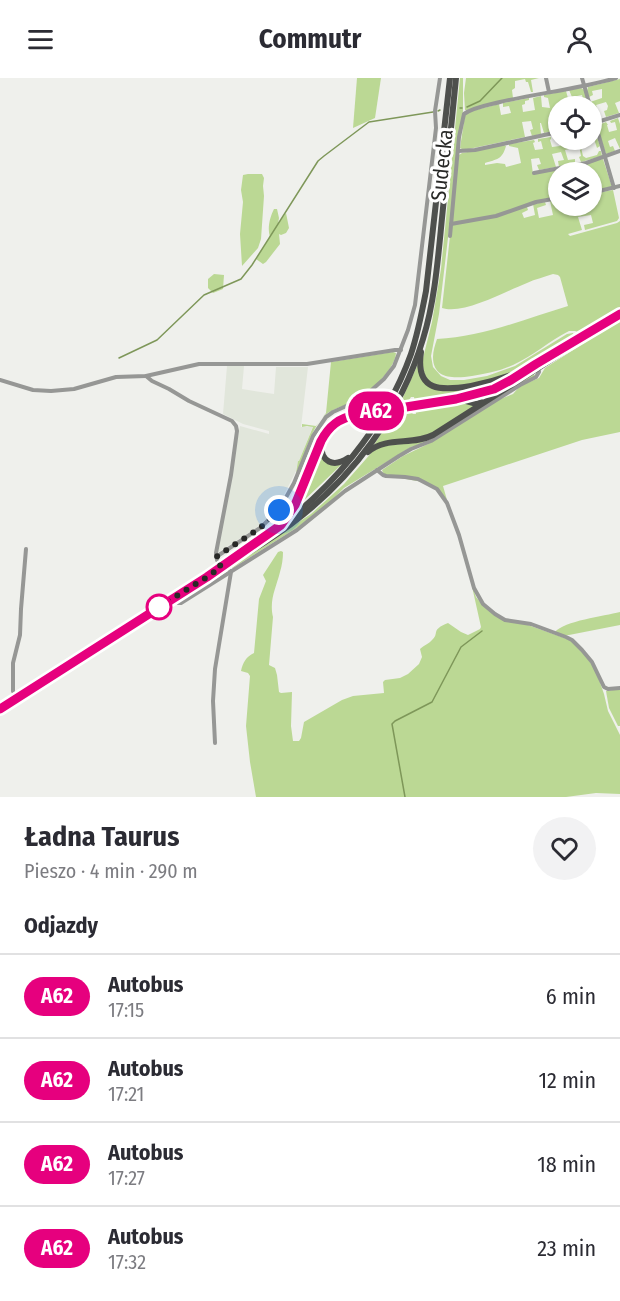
<!DOCTYPE html>
<html lang="pl">
<head>
<meta charset="utf-8">
<style>
  :root { --surface:#fff; --page:#f2f2f3; --text:#2b2b33; --muted:#7c7c81; --line:#e1e1e2 }
  body { margin:0; font-family:"Fira Sans Condensed",sans-serif; background:var(--page); color:var(--text); height:100vh; display:flex; flex-direction:column; font-size:22px; white-space:nowrap }
  * { box-sizing:border-box; margin:0 }
  p { font-size:20px; color:var(--muted) }
  .icon { flex:none; width:33px; height:33px; fill:none; stroke:currentColor; stroke-width:2; stroke-linecap:round; stroke-linejoin:round }
  .map { position:relative; height:719px; overflow:hidden }
  .side { display:flex; flex-direction:column; background:var(--surface); flex:1 }
  .side>* { flex:none }
  .badge { padding:0 12px; border-radius:20px; font-size:21px; line-height:39px }
  .buttons { position:absolute; left:548px; top:18px; display:grid; gap:12px }
  .buttons a { display:grid; place-items:center; width:54px; height:54px; border-radius:50%; background:var(--surface); box-shadow:0 2px 4px #0004; font-size:30px }
  .you { position:absolute; width:30px; height:30px; margin:-15px; border:4px solid #fff; border-radius:50%; background:#1a73e8; box-shadow:0 0 0 9px #1a73e833 }
  .map>.badge { position:absolute; translate:-50% -50%; box-shadow:0 0 0 3px #fff }
  h2 { padding:0 24px; font-size:22px; line-height:54px }
  .round { display:grid; place-items:center; flex:none; width:63px; height:63px; border-radius:32px; background:var(--page) }
  .head { display:flex; align-items:center; justify-content:space-between; height:102px; padding:0 24px }
  h1 { font-size:28px; font-weight:700; line-height:45px }
  ul { padding:0; list-style:none }
  li { display:flex; align-items:center; gap:18px; height:84px; padding:0 24px; border-top:2px solid var(--line) }
  li div { flex:1 }
  li b { display:block; font-size:22px }
  li em { font-style:normal }
  li .badge { min-width:66px; font-weight:700; text-align:center }
  header { display:flex; justify-content:space-between; align-items:center; height:78px; padding:0 24px; background:var(--surface); font-size:27px; font-weight:700 }
  .map>svg:first-child { display:block }
  .built { fill:#e1e6db }
  .green { fill:#bbd894 }
  .lines { fill:none; stroke-linecap:round; stroke-linejoin:round }
  .stream { stroke:#7e9759; stroke-width:1.5 }
  .street { stroke:#969795; stroke-width:4 }
  .primary { stroke:#4e504d; stroke-width:6 }
  .primary-bridge { stroke:#4e504d; stroke-width:6 }
  .line-casing { stroke:#fff; stroke-width:14 }
  .line { stroke:#e6007e; stroke-width:9 }
  .walk { stroke:#282927; stroke-width:6; stroke-dasharray:0 10.8 }
  .stop-dot { fill:#fff; stroke:#e6007e; stroke-width:3 }
  .labels { text-anchor:middle; stroke-width:6; stroke-linejoin:round; paint-order:stroke }
  .street-label { font-size:21px; fill:#282927; stroke:#fff }
</style>
</head>
<body>
<header><svg class="icon" aria-label="menu" viewBox="0 0 24 24"><path d="M4 6h16M4 12h16M4 18h16"/></svg>Commutr<svg class="icon" aria-label="person" viewBox="0 0 24 24"><circle cx="12" cy="8" r="4"/><path d="M4 21q1-7 8-7t8 7"/></svg></header>
<div class="map">
<svg width="620" height="719" viewBox="0 0 620 719">
  <rect width="100%" height="100%" fill="#eff0ec"/>
  <!-- built -->
  <path class="built" d="M227,288H244L242,311L274,316L276,289H308L301,349L313,348L299,383H298L296,393L284,417L273,435L256,450L217,475L240,348L269,356V353L243,346L223,336Z"/>
  <!-- green -->
  <g class="green">
    <path d="M357,0H381L375,40L353,50Z"/>
    <path d="M460,0H463V33L439,236L431,278L433,289L441,298L450,302H464L487,298L515,288L567,256L573,255L575,259L518,293L484,304L443,309L430,304L425,298L422,284L432,244L441,191Z"/>
    <path d="M466,0H539L531,2L533,14H531L528,4H526L525,1L515,3V10L512,12L513,20L467,32H465L464,15Z"/>
    <path d="M620,1V23L615,25L619,35L606,39L604,33L607,32L608,28L606,24L596,27L601,41L596,40L590,24L602,20V11L592,13L593,17L589,19L587,13L588,9Z"/>
    <path d="M581,10L584,12L589,28H558V36L554,39L550,40L551,48L558,47V52L544,55L541,45H540L541,56L532,58L530,52L533,51L531,43L522,44L525,59L464,72L460,70L465,37L468,34L499,26L501,37L511,35L509,28L503,29V25L529,20V22L525,23V26L522,27L523,34L535,32L533,20L541,18L542,29L550,30L548,20L544,19V17L566,13L569,24L573,23L575,28L584,25L582,17L572,19L569,12Z"/>
    <path d="M618,40L620,46V71L615,60L608,63L610,69L613,68L615,73L606,76L598,52C599,46 601,46 606,44L608,47H607L609,54L617,52L615,44L611,45L610,43Z"/>
    <path d="M591,49L595,53L600,68L597,70L594,61L580,65L583,78L586,80L597,77L599,73H601L602,78L581,84L579,79L581,78L579,67L573,68V70L565,72L568,82L575,81V86L559,89L558,83L564,82L561,74L552,76L556,89L539,92L537,87L541,86L539,80L531,81L533,96L603,81L612,109L591,114V94H558V119L540,122L526,126L528,132L522,135L524,140L535,137L533,126L545,124L546,127L537,130L539,140L553,137L550,123L558,122V128H591V116L613,112L619,140L617,143L585,152L584,147L593,145L591,137L578,139L582,152L568,156L570,158L617,145L620,143V234L580,255L575,253H569C549,263 533,278 513,287C500,293 486,296 472,298C457,300 433,303 433,279C433,273 435,267 437,261C482,259 525,241 568,228L560,199L558,197L553,196C545,199 535,201 527,205C506,213 464,237 442,230L459,77L462,75L504,67L506,68C502,82 497,81 485,85V87L497,85L505,86L506,89L521,85L518,70L509,68V66L534,62L535,64L533,65L535,72L543,71L541,63L538,64V61L551,59V61L550,62L552,69L560,68L559,62H569L570,65L577,63V62H591Z"/>
    <path d="M248,96H262L264,100L263,108L264,118L261,161L258,170L242,188L240,156L243,124L241,112L243,97Z"/>
    <path d="M274,131H277L279,140L278,146L286,135L289,150L286,155L281,157L279,156L280,166L266,184L263,186L256,181L270,159C267,150 270,139 274,131Z"/>
    <path d="M214,196L224,197L223,211L213,215L208,210V201Z"/>
    <path d="M620,242V354L582,362L443,408L447,422L428,405L384,397L382,392L403,378L428,366L498,322L513,316L520,308L539,300L545,290Z"/>
    <path d="M393,274L396,275C395,292 369,315 354,323C345,328 334,330 325,337C309,353 306,377 296,395L298,383H299L313,349L307,348L302,349V346L316,348L326,335L331,284Z"/>
    <path d="M418,286L419,292L438,312L514,298C485,317 448,319 415,325L414,319H411L407,325L409,332L413,336H416L415,330L456,324H461L478,328L430,357L374,367L400,326Z"/>
    <path d="M534,296L535,298L419,367L411,369L344,410L331,423L298,449L233,490H232V487L311,436L344,406L373,373L383,368L421,364Z"/>
    <path d="M318,372L321,378L335,387H341L295,431Z"/>
    <path d="M281,473L283,474C283,481 282,487 280,494C276,510 269,522 273,539L269,587L275,590L277,597L279,614L281,615L292,614L291,648L293,663H299L301,660L304,644L342,622L353,618L384,615L383,604L385,602L400,600L408,596L419,586L422,579L420,571C424,567 429,566 432,562C440,555 430,552 448,545L461,554L468,557L480,551L481,549L471,504L476,519L481,525L497,538L528,547L570,562L586,578L596,593L604,616L608,633L620,657V716L596,715L566,719H256L250,684L246,648L250,598L248,595L241,593C243,584 246,579 254,575L259,521L266,503L263,497L278,474Z"/>
    <path d="M620,534V547L569,557H564L555,554C564,543 604,538 620,534Z"/>
    <path d="M620,611V648H618L609,630L606,613Z"/>
  </g>
  <g class="lines">
    <!-- stream -->
    <g class="stream">
      <path d="M467,29L480,23L502,0"/>
      <path d="M460,30H462"/>
      <path d="M438,33L440,32"/>
      <path d="M119,280L157,262L204,217L241,201L252,187L318,83L324,78L369,44L433,34"/>
      <path d="M405,719L392,646L395,643L432,624L461,569L482,553"/>
    </g>
    <!-- street -->
    <g class="street">
      <path d="M546,0L549,14"/>
      <path d="M582,0L590,28"/>
      <path d="M591,31L614,110"/>
      <path d="M591,46L620,37"/>
      <path d="M458,73L475,72L558,54"/>
      <path d="M534,95L586,85L620,73"/>
      <path d="M591,115L620,108"/>
      <path d="M451,146L496,138L536,124L558,120"/>
      <path d="M450,158L459,59L464,36C474,29 489,27 500,24C539,15 578,11 616,0"/>
      <path d="M146,298L152,303L169,311L189,323L232,343L236,348L237,353L231,397L216,475L217,482L221,489"/>
      <path d="M0,302L33,312L51,313L74,311L116,299L146,298L199,286H307L395,272H401"/>
      <path d="M377,392L383,397L386,398L405,399L418,401L437,411L447,425L459,457L474,510L483,526L495,536L505,542L531,546L566,559L572,562L582,572L592,584L604,609L608,611L620,610"/>
      <path d="M216,479L260,450L279,432L294,405L313,358L326,339L333,334L353,325L366,317L384,301L394,288L408,252L415,227L436,50L435,33L440,0"/>
      <path d="M174,520L178,525H181L297,452L345,413L399,378L411,371L431,363L520,307L536,299L539,294L538,289"/>
      <path d="M16,620L13,613V585L20,557L21,531L26,471"/>
      <path d="M215,665L213,623L215,591L231,494L227,488"/>
    </g>
    <!-- primary -->
    <g class="primary">
      <path d="M421,274C415,314 441,313 471,308C487,305 501,301 517,295"/>
      <path d="M459,321L477,326L481,324"/>
      <path d="M413,328L456,321L493,311L511,302L536,286L599,248"/>
      <path d="M321,366C321,384 333,390 348,380"/>
      <path d="M368,374C387,358 412,368 433,357L620,238"/>
      <path d="M288,439C306,413 309,366 333,346C342,339 353,337 364,335"/>
      <path d="M267,458C330,414 385,349 411,276C418,255 422,234 426,213L450,0"/>
      <path d="M0,631C58,593 117,555 176,518C214,494 255,473 291,446C353,400 401,335 423,261C435,222 438,180 442,140C447,93 451,47 456,0"/>
    </g>
    <!-- primary-bridge -->
    <path class="primary-bridge" d="M364,335L413,328"/>
  </g>
  <g class="lines">
    <defs>
      <path id="line" d="M0,631L207,499L281,447L295,427L321,363C329,348 339,340 356,337L456,321L494,311L511,302L536,286L620,236"/>
    </defs>
    <!-- line casing -->
    <use href="#line" class="line-casing"/>
    <!-- line -->
    <use href="#line" class="line"/>
    <!-- walk -->
    <path class="walk" d="M159,529L207,499L221,489L216,479L260,450L279,432"/>
  </g>
  <!-- markers -->
  <circle class="stop-dot" cx="159" cy="529" r="12"/>
  <g class="labels">
    <!-- street labels -->
    <g class="street-label">
      <text transform="translate(442 87) rotate(-84)" y="7">Sudecka</text>
    </g>
  </g>
</svg>
<div class="buttons">
<a><svg class="icon" aria-label="locate" viewBox="0 0 24 24"><circle cx="12" cy="12" r="6"/><path d="M12 2v4M12 18v4M2 12h4M18 12h4"/></svg></a>
<a><svg class="icon" aria-label="layers" viewBox="0 0 24 24"><path d="M12 4l9 5-9 5-9-5zM3 14l9 5 9-5"/></svg></a>
</div>
<div class="you" style="left:279px;top:432px"></div>
<b class="badge" style="left:376px;top:333px;background:#e6007e;color:#fff">A62</b>
</div>
<section class="side">
<div class="head"><div><h1>Ładna Taurus</h1><p>Pieszo · 4 min · 290 m</p></div><a class="round"><svg class="icon" aria-label="heart" viewBox="0 0 24 24"><path d="M12 20l-8-8c-3-5 5-10 8-4 3-6 11-1 8 4z"/></svg></a></div>
<h2>Odjazdy</h2>
<ul>
<li><span class="badge" style="background:#e6007e;color:#fff">A62</span><div><b>Autobus</b><p>17:15</p></div><em>6 min</em></li>
<li><span class="badge" style="background:#e6007e;color:#fff">A62</span><div><b>Autobus</b><p>17:21</p></div><em>12 min</em></li>
<li><span class="badge" style="background:#e6007e;color:#fff">A62</span><div><b>Autobus</b><p>17:27</p></div><em>18 min</em></li>
<li><span class="badge" style="background:#e6007e;color:#fff">A62</span><div><b>Autobus</b><p>17:32</p></div><em>23 min</em></li>
</ul>
</section>
</body>
</html>
